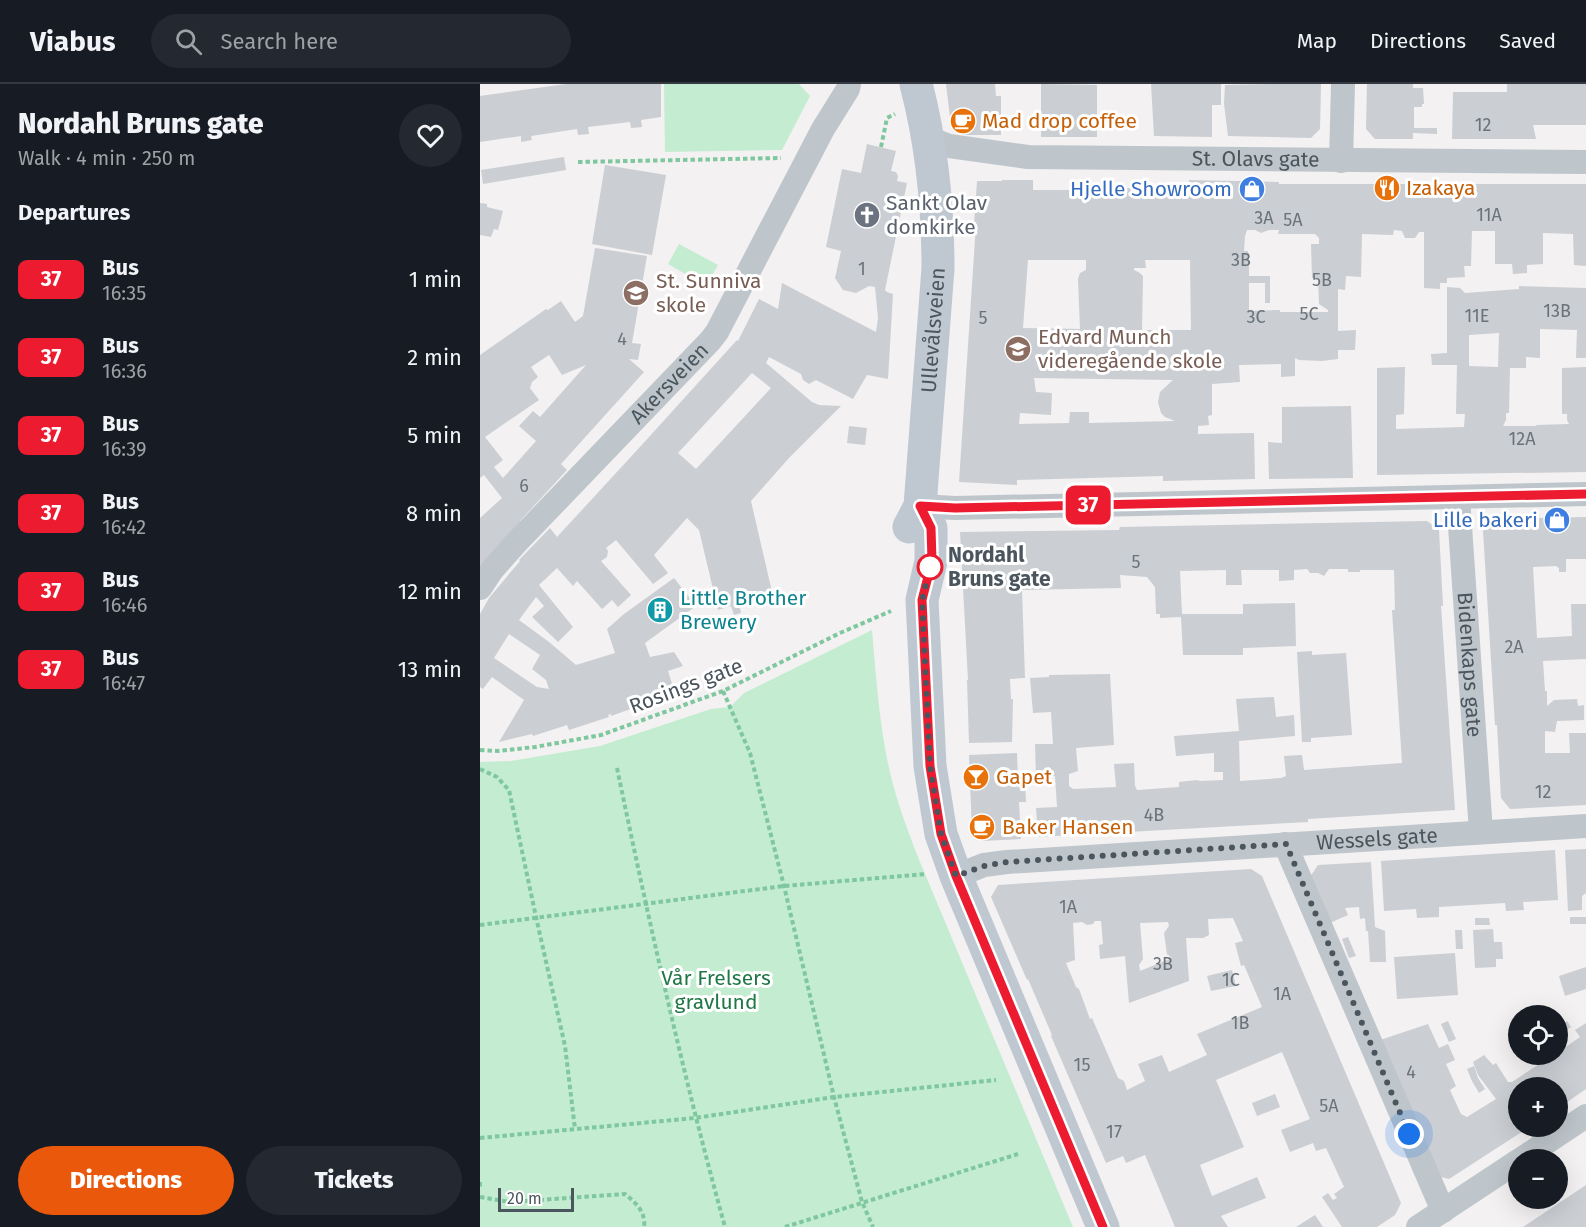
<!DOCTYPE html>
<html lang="en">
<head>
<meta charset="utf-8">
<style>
  :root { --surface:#171b24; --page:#242831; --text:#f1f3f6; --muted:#9ea1a6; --line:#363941; --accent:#ea580c }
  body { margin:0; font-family:"Fira Sans",sans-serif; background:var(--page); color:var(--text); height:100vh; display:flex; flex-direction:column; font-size:22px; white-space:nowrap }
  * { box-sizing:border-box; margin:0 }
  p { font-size:20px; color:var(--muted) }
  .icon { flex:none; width:33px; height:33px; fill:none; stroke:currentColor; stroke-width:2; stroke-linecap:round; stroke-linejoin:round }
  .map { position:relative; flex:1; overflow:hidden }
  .side { display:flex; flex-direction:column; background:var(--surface); width:480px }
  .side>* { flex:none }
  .badge { padding:0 12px; border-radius:9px; font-size:21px; line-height:39px }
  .buttons { position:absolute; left:1028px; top:921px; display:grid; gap:12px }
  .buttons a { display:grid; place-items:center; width:60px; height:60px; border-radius:50%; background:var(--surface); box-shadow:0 6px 24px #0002; font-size:30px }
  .scale { position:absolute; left:18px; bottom:15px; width:76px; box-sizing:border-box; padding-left:6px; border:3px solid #4a555d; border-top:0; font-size:16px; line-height:21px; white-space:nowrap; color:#4a555d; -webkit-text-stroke:4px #fff; paint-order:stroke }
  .you { position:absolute; width:30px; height:30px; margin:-15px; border:4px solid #fff; border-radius:50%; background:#1a73e8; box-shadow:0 0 0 9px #1a73e833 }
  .map>.badge { position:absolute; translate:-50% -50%; box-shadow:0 0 0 3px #fff }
  h2 { padding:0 18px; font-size:22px; line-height:54px }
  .round { display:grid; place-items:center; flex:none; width:63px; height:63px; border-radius:32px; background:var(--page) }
  .overview { display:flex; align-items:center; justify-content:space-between; height:102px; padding:0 18px }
  h1 { font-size:28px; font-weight:800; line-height:45px }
  .cta { display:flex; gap:12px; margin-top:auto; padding:12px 18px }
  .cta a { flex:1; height:69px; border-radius:36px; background:var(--accent); color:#fff; font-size:24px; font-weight:800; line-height:69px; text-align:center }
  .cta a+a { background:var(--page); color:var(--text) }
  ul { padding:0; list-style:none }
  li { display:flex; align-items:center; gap:18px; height:78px; padding:0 18px }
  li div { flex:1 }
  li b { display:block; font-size:22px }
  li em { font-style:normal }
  li .badge { min-width:66px; font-weight:700; text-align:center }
  header { display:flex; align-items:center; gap:36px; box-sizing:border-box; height:84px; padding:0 30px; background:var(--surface); border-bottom:2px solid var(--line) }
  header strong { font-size:28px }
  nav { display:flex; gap:33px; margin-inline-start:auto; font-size:21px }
  .search { width:420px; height:54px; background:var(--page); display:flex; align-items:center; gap:15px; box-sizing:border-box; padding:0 21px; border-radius:33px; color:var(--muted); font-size:22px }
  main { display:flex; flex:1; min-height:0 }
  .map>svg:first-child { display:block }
  .green { fill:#c4ecd1 }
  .building { fill:#cbced3; fill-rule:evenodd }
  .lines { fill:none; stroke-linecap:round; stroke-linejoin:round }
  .path { stroke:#7fc79f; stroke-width:4; stroke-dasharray:4.5 3; stroke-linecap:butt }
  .street { stroke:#bec6cc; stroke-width:24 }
  .secondary { stroke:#bfc8d0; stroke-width:33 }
  .line-casing { stroke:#fff; stroke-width:14 }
  .line { stroke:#ed1b2f; stroke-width:9 }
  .walk { stroke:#4a555d; stroke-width:6; stroke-dasharray:0 10.8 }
  .stop-dot { fill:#fff; stroke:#ed1b2f; stroke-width:3 }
  .labels { text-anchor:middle; stroke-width:6; stroke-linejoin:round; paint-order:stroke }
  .number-label { font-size:18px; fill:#6a737a }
  .food-label { font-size:21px; fill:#c56008; stroke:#fff; text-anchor:start }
  .street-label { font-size:21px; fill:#4a555d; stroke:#fff }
  .shop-label { font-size:21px; fill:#366cbe; stroke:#fff; text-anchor:end }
  .worship-label { font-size:21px; fill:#5b616d; stroke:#fff; text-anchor:start }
  .education-label { font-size:21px; fill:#785e54; stroke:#fff; text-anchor:start }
  .stop-label { font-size:21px; font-weight:bold; fill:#4a555d; stroke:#fff; text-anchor:start }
  .culture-label { font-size:21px; fill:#0d838f; stroke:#fff; text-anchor:start }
  .park-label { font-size:21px; fill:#217847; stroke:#fff }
</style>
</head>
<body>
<header>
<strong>Viabus</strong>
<div class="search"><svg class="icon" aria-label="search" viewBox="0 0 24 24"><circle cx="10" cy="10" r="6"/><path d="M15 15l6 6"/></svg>Search here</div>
<nav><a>Map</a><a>Directions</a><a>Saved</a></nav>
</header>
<main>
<section class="side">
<div class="overview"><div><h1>Nordahl Bruns gate</h1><p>Walk · 4 min · 250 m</p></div><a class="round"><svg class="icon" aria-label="heart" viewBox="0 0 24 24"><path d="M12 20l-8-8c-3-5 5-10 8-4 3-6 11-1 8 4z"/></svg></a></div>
<h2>Departures</h2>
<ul>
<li><span class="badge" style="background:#ed1b2f;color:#fff">37</span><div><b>Bus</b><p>16:35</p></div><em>1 min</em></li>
<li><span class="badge" style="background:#ed1b2f;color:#fff">37</span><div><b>Bus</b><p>16:36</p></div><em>2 min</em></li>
<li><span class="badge" style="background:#ed1b2f;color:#fff">37</span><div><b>Bus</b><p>16:39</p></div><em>5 min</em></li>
<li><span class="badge" style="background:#ed1b2f;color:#fff">37</span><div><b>Bus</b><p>16:42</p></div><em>8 min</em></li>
<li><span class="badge" style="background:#ed1b2f;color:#fff">37</span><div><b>Bus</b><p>16:46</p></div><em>12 min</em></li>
<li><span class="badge" style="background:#ed1b2f;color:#fff">37</span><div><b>Bus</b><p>16:47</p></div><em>13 min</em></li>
</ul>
<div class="cta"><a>Directions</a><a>Tickets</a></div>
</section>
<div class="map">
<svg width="1106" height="1143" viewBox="0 0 1106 1143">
  <rect width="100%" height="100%" fill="#f3f1f1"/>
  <!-- green -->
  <g class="green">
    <path d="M184,0H319L330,12L302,66L185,68Z"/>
    <path d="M199,160L238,181L226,202L188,180Z"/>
    <path d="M392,546C396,592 399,639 409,684C417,720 431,756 445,790L593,1143H0V678L31,677L120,662L231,625L250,623L264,609Z"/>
  </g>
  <!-- building -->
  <g class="building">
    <path d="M86,0H181V33L161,36L162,43L151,44L150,38L108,43L109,50L98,51L97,45L51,52L52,56L41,58V52L0,58V12Z"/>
    <path d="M466,0H515L516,12H521V51H482L471,42Z"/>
    <path d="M561,0L617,1V53H561Z"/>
    <path d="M671,0H741V21H732V53L674,52Z"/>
    <path d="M789,0H841L840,45L831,54L748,52L744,20L745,1Z"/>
    <path d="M887,0H933V4H943L944,20H942V23H934V44H957V50L933,49V55H895L886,45Z"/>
    <path d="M1027,0H1106V41H1053L1056,55H972L973,8H1027Z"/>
    <path d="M387,60L416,67L411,87L416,88L418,92L417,97L427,99L405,206L407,208L413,210L408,295L387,291L373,315L336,296L329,300L323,296L321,290L289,273L286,279L332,318L339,321L361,322L309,374L271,417L293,512L259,520L261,529L254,531L251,522L238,526L219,446L207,434L174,471L188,489L173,500L136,456L126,464L128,467L127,473L121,477L151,511L138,523L132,516L122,525L97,497L93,502L77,484L59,501L93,543L78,558L52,533L64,522L56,513L39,536L69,558L96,581L135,569L127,545L144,530L194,494L216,522L165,559L170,573L194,568L203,582L188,587L195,609L168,617V619L145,627L131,632V630L128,631L129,633L89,646L87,641L53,652L52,650L19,658L44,616L12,593L3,605L0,603V530L9,514L40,477L39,476L70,444L77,453L159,364L257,256L258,257L279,215L298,225L302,199L396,248L398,234L395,203L389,202L376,209L363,206L355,194L361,167L346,163L362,85L381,89ZM272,289L291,304L216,385L198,369ZM29,550L60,571L52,585L66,596L69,605L57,603L14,574Z"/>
    <path d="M84,73L86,86L3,100L1,86Z"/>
    <path d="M125,81L186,91L172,171L112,160Z"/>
    <path d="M522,96H553V106H604V104H657L656,106H709V96L799,98V100H1106V182L1094,181L1093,150L1063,149V180L1047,181V189L1033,190L1032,180H1015V147H992L991,182H984L985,193L967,194V199H960V205L944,204V148H939L935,154H925L922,147L914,146L913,151L882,150L881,193L866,192L865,206L858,205V247L876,246L875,266H858V275L842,277L819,276L815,274V292L801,293V280L759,281L760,298L732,300V331L728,332L729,341L718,342V350L774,349L775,395L683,397V392L537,396V401L479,398L496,140H494L497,97H522ZM767,146H775L781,149L789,146H799L798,150H835L839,154V160H831L832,194H838L839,220L848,226V228H800V226L769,227V199H785V219H790V192H769V169H768V167H764L765,152ZM548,176H606V186L600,189L598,195L600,245L543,244ZM665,176H710L711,246H662L663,192L660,189L654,186V184H666ZM554,294L693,296L680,308L678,318L681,329L685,333L695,337L609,339V328H590L589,339L539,340L540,329L571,331L572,309L556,308Z"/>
    <path d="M0,119L7,120V123L23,127L18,146L14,145L11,153L0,151Z"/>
    <path d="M115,164L167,172L152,259L161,260L158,276L149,275L164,288L81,380L87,386L40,437L41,439L15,465L0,484V434L22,414L4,391L0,394V271L66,225L68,226L81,217L95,238L103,232ZM69,271L82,291L106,281L60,333L53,327L39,342L56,357L23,394L14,383L23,376L5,353L59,316L50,304L52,298L58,293L51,283Z"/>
    <path d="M1039,202L1106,204V274H1096L1097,246L1060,245V274L1046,273V284H1030L1029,329H1026V336L1023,342H1056V341L1089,340L1087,336V330H1082V284L1106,283V388L897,391V284L925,283L924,330L916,331V345L984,343L985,330H976L977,281H952L951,270L967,269V203L980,204L985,209L1039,205ZM1019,249L1018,283L989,282V251Z"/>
    <path d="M871,322L873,394L789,395L788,358L802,359V323Z"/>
    <path d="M369,342L387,344L385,361L367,359Z"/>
    <path d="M1106,433V475H1086V488H1079V484L1076,482L1053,483L1057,554L1092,552L1091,520H1106V575L1063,577L1065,607H1067V622L1074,616L1097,615L1098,622L1104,621V636L1077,637L1075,648L1065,647V669H1090L1089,649H1106V721L1030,725L1021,714L1017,641H1015L1003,447L1013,435Z"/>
    <path d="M947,437L959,446L963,522H961L975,726L828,735V738L558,753L556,724L577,723L575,692L556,693L555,660H573L571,628L553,629L550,594L569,593V591L630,590L634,661L596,664L598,687L589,690V702L593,705L636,703L634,680L654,679L655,702L657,706L699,703V698L717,696L720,697L743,696V688H734V669L696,672L694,652L759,647L756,615L794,613L796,633L814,631L815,652L759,657L760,697L801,694L806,692L804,672L822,671L824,686L922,679L912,526H915L914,486H880V488H868V485H849L844,492L838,489H830L827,485L814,486V496L799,497V486H761L762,501H746V486L700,487L702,530H763V520L815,519L816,562L763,564V571H703L701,533L680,534V530H676L675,503L667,493L640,491L641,504L542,506L545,594L530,595L531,615H533L532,658L489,659L487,596H488L480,448L639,446L640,443Z"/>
    <path d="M832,567V571L866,569L872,651L831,654V658H822L817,568Z"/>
    <path d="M537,669L538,698L545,697L546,718H539L541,755L502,757L492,748L489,671Z"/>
    <path d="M1106,765V809L1102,812V826L1088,827L1085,766Z"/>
    <path d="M1075,766L1078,816L1043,818L1044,826L1026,827L1025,819L959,823V833L937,834L936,825L904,827L901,777Z"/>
    <path d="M891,778L895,843L905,847L906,878H890L888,847H886L885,834L880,835L879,823L865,824L868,831L850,839L830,793L838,781Z"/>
    <path d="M771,785L782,792L921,1119L915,1131L897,1143H862L842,1113L848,1109L853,1116L857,1114L854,1110L864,1103L846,1064L836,1067L833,1059L810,1068L801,1046L830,1035L802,968L736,996L764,1063L720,1081L732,1112L777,1093L786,1114L741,1132L748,1143H695L665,1071L646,1079L643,1072L626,1079L571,952L572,951L548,895L547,896L511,813L518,801ZM753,834L763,857L755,859L761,882L764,881L782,923L717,950L727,971L689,988L682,971L658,980L665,997L647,1006L644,997L638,994L612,934L610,935L599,905L596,903L586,879L595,876L593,839L602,838L607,841L613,840L615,837H621L623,860L619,861L620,875L645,872L649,919L709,897L706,854H723L729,851L728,835ZM688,838L689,842L684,849L687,870L692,874L660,887L659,881L663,875L660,839Z"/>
    <rect x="1090" y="833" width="16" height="7"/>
    <path d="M995,834H1009L1010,841H995Z"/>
    <path d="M1013,845L1014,858H1022L1023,875H1016V883L995,884L993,846Z"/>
    <path d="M975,846H982L983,865H976Z"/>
    <path d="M868,853L876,872L869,874L862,855Z"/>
    <path d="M975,869L978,911L917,915L914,873Z"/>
    <path d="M1106,883V905L1085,912L1079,892Z"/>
    <path d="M752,886L756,902L731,907L727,892Z"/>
    <path d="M968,937L976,955L969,958L961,940Z"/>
    <path d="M1087,937L1091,943L1077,952V944Z"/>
    <path d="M1106,939V1005L1077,1025V1004H1038V1042H1051L969,1095L957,1092L900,956L948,940L959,964L968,960L975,976L966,980L976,1002L970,1006L981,1030L987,1033L1016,1015L998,991L993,978L1004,971L1013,981L1016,979L1028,998H1032L1067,975L1064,970H1077V969L1100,953L1095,946Z"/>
    <path d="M994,982L998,994L1005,1005L999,1009L992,997L987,985Z"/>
    <path d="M795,1010L800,1023L777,1032L772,1019Z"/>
    <path d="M1106,1101V1143H1043Z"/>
    <path d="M835,1131L843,1143H816Z"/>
  </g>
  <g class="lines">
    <!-- path -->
    <g class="path">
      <path d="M401,63L407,34L415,30"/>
      <path d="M98,78L301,74"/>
      <path d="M243,607L270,669L304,802L354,1013L382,1118L393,1143"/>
      <path d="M0,666L18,667L55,663L121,651L243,607L360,549L411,527"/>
      <path d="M137,684C169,838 203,991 245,1143"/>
      <path d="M0,685L17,693L29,706L56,833L85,962L95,1045"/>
      <path d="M0,841L304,802L446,790"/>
      <path d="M0,1054L215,1034L354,1013L516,996"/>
      <path d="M0,1098V1105"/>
      <path d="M0,1113L30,1118L145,1110C156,1119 166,1128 164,1143"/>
      <path d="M305,1143L538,1070"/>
    </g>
    <!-- street -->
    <g class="street">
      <path id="s1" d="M448,54L469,62L548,73L1106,78"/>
      <path d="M861,77L863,0"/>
      <path id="s2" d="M978,413L1001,748"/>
      <path d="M440,422L475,424L1106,410"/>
      <path id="s3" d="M0,504L12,486L35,460L230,257L237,248L343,45L368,5L369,0"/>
      <path d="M805,760L963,1127"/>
      <path id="s4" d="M476,792L504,781L527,778L1106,742"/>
      <path d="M1040,1076L1106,1032"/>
      <path d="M938,1143L1038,1077"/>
    </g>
    <!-- secondary -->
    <g class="secondary">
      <path d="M440,422L451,444V477L442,516L450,682L461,750L476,792L623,1143"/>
      <path id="s5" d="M429,443L440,422L458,184C458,121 452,61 436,0"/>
    </g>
  </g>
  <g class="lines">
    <defs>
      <path id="line" d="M623,1143L476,792L461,750L450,682L442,516L452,477L451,444L440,422L475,424L1106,410"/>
    </defs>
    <!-- line casing -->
    <use href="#line" class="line-casing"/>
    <!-- line -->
    <use href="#line" class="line"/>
    <!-- walk -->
    <path class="walk" d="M450,483L452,477L442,516L450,682L461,750L476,792L504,782L527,778L806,760L929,1050"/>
  </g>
  <!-- icons -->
  <defs>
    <symbol id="cafe-disc" viewBox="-11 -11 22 22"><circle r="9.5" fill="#e8710a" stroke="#fff"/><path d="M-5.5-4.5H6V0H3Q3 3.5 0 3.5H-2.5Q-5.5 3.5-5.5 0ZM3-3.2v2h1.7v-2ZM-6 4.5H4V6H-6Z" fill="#fff"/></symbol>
    <symbol id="restaurant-disc" viewBox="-11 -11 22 22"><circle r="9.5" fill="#e8710a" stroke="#fff"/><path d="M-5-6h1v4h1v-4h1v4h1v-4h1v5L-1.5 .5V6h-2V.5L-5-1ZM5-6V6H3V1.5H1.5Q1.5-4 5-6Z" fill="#fff"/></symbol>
    <symbol id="shop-disc" viewBox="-11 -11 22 22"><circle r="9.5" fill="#3f7fe0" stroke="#fff"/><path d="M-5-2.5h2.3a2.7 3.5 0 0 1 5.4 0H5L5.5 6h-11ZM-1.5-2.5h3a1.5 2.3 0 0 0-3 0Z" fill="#fff"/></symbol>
    <symbol id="church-disc" viewBox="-11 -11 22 22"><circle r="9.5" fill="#6b7280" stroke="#fff"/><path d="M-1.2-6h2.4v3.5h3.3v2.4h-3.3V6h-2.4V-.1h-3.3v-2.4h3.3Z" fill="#fff"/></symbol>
    <symbol id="school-disc" viewBox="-11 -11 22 22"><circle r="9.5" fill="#8d6e63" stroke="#fff"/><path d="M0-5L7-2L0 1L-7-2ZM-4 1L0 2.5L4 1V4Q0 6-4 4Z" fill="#fff"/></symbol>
    <symbol id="building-disc" viewBox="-11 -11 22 22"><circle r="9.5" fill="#0f9aa8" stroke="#fff"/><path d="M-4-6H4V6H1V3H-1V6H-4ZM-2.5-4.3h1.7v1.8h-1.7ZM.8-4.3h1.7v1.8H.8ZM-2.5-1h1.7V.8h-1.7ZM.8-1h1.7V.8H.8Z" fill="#fff"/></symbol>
    <symbol id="bar-disc" viewBox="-11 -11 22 22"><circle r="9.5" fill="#e8710a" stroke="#fff"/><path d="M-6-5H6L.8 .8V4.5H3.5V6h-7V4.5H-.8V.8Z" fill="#fff"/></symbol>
  </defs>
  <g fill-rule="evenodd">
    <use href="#cafe-disc" x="468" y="22" width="30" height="30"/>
    <use href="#restaurant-disc" x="892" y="89" width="30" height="30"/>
    <use href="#shop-disc" x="757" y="90" width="30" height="30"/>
    <use href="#church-disc" x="372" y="116" width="30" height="30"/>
    <use href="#school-disc" x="141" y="194" width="30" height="30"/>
    <use href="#school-disc" x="523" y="250" width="30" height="30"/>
    <use href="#shop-disc" x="1062" y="421" width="30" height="30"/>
    <use href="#building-disc" x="165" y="511" width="30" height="30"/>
    <use href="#bar-disc" x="481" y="678" width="30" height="30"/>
    <use href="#cafe-disc" x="487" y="728" width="30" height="30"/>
  </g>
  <!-- markers -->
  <circle class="stop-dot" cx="450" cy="483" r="12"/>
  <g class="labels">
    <!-- number labels -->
    <g class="number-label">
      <text x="1003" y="47">12</text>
      <text x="1009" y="137">11A</text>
      <text x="784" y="140">3A</text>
      <text x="813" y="142">5A</text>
      <text x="761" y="182">3B</text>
      <text x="382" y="191">1</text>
      <text x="842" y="202">5B</text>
      <text x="1077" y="233">13B</text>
      <text x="829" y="236">5C</text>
      <text x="997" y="238">11E</text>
      <text x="776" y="239">3C</text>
      <text x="503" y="240">5</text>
      <text x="142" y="261">4</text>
      <text x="1042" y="361">12A</text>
      <text x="44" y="408">6</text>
      <text x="656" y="484">5</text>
      <text x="1034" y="569">2A</text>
      <text x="1063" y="714">12</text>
      <text x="674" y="737">4B</text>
      <text x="588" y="829">1A</text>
      <text x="683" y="886">3B</text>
      <text x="751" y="902">1C</text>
      <text x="802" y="916">1A</text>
      <text x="760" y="945">1B</text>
      <text x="602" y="987">15</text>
      <text x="931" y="994">4</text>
      <text x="849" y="1028">5A</text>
      <text x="634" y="1054">17</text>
    </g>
    <!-- food labels -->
    <g class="food-label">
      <text x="502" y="44">Mad drop coffee</text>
      <text x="926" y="111">Izakaya</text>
      <text x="516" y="700">Gapet</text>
      <text x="522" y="750">Baker Hansen</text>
    </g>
    <!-- street labels -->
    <g class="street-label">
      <text dy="7" stroke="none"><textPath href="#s1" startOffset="330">St. Olavs gate</textPath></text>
      <text dy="7" stroke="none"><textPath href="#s5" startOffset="200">Ullevålsveien</textPath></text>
      <text dy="7" stroke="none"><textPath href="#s3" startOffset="279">Akersveien</textPath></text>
      <text dy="7" stroke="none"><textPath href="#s2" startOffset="168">Bidenkaps gate</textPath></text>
      <text transform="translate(206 602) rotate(-21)" y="7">Rosings gate</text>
      <text dy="7" stroke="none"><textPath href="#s4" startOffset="424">Wessels gate</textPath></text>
    </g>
    <!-- shop labels -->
    <g class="shop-label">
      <text x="752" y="112">Hjelle Showroom</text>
      <text x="1058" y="443">Lille bakeri</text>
    </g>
    <!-- worship labels -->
    <g class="worship-label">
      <text x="406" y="126">Sankt Olav<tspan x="406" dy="24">domkirke</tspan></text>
    </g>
    <!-- education labels -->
    <g class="education-label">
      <text x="176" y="204">St. Sunniva<tspan x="176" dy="24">skole</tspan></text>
      <text x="558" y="260">Edvard Munch<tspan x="558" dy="24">videregående skole</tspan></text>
    </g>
    <!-- stop labels -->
    <g class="stop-label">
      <text x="468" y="478">Nordahl<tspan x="468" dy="24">Bruns gate</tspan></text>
    </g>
    <!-- culture labels -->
    <g class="culture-label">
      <text x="200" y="521">Little Brother<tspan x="200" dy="24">Brewery</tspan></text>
    </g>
    <!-- park labels -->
    <g class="park-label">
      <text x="236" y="901">Vår Frelsers<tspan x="236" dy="24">gravlund</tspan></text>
    </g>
  </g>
</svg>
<div class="buttons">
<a><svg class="icon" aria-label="locate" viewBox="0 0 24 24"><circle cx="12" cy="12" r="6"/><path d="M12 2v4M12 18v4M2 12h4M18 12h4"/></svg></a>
<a>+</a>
<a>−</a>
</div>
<div class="scale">20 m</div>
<div class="you" style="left:929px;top:1050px"></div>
<b class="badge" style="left:608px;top:421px;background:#ed1b2f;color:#fff">37</b>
</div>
</main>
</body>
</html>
